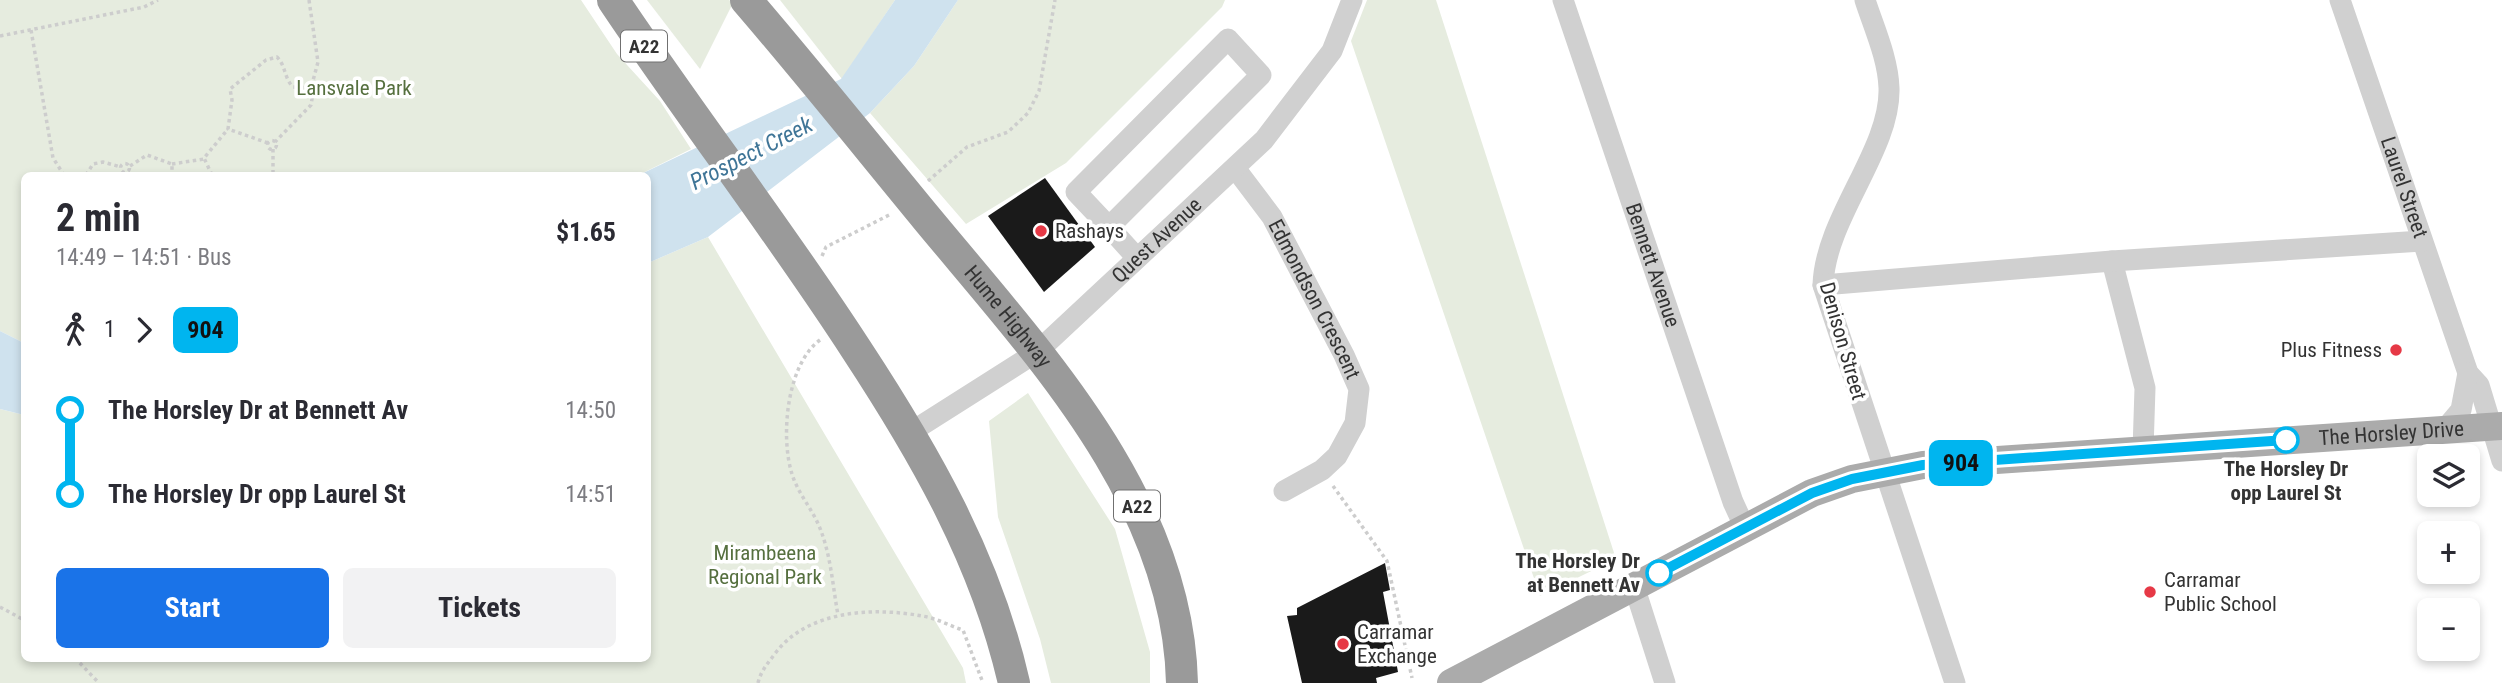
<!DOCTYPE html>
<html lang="en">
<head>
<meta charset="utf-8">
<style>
  :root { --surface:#fff; --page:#f2f2f3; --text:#2b2b33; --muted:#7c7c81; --accent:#1a73e8 }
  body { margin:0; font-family:"Roboto Condensed",sans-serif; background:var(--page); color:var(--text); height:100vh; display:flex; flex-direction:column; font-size:26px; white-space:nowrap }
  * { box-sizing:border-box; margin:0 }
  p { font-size:23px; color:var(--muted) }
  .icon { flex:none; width:38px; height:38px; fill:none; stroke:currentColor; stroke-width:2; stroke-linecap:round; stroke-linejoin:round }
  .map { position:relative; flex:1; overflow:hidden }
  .side { position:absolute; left:21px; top:172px; width:630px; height:490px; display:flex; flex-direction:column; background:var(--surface); border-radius:10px; box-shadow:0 4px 10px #0003 }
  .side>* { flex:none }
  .badge { padding:0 14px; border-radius:10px; font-size:24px; line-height:46px }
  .buttons { position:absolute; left:2417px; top:444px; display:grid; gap:14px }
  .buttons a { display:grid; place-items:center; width:63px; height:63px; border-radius:10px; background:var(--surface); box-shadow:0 4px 10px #0003; font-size:35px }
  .map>.badge { position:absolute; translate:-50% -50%; box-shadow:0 0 0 4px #fff }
  .legs { display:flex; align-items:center; gap:10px; height:77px; padding:0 35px; font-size:23px }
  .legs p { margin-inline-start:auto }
  .headline { display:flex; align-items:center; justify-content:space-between; height:119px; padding:0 35px }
  h1 { font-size:38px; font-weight:700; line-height:52px }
  .primary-button { display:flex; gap:14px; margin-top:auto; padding:14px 35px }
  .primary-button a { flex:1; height:80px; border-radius:10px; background:var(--accent); color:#fff; font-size:28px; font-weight:700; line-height:80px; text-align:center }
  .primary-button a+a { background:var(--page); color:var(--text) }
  ul { padding:0 35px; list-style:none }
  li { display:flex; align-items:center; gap:24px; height:84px; font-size:26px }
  li i { display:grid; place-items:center; width:10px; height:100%; margin:0 9px; background:currentColor }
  li i::after { content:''; width:18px; height:18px; margin:-9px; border:5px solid; border-radius:50%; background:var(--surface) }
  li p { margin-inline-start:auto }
  li:first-child i { background:linear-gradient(#0000 50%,currentColor 0) }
  li:last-child i { background:linear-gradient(currentColor 50%,#0000 0) }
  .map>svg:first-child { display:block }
  .green { fill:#e6ecdf }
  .water { fill:#cfe2ee }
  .building { fill:#1a1a1a }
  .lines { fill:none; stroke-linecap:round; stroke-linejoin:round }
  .path { stroke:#cdcdcd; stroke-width:3.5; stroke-dasharray:3.5 3.5; stroke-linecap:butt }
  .minor { stroke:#d0d0d0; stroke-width:21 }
  .major { stroke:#ababab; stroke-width:28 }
  .highway { stroke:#9a9a9a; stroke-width:32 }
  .line-1-casing { stroke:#fff; stroke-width:16 }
  .line-1 { stroke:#00b5ef; stroke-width:10 }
  .poi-dot { fill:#e63946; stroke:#fff; stroke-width:2.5 }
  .stop-1-dot { fill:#fff; stroke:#00b5ef; stroke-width:3.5 }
  .labels { text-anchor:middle; stroke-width:7; stroke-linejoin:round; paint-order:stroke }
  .shield { fill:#fff; stroke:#707070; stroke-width:2 }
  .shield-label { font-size:19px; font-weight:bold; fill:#333 }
  .park-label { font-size:21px; fill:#56703f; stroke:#fff }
  .street-label { font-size:21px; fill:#333; stroke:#fff }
  .poi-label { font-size:21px; fill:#333; stroke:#fff; text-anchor:start }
  .stop-label { font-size:21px; font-weight:bold; fill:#333; stroke:#fff }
  .water-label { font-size:23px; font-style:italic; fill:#3f7597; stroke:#fff }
</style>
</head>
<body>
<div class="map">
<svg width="2502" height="683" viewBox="0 0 2502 683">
  <rect width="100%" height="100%" fill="#fff"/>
  <!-- green -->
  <g class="green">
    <path d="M0,0H581L617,54L660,101L691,149L639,175H24V343L0,331Z"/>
    <path d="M647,0H729L733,3L700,69Z"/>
    <path d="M780,0H895L842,79Z"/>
    <path d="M958,0H1225L1222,7L1066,163L966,224L870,113L914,66Z"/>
    <path d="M1367,0H1436L1616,559L1540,596L1351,41Z"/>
    <path d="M708,237L963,668L966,683H0V409L24,415V658H648V263Z"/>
    <path d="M1028,393L1115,529L1150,652V683H1051L1040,639L998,517L989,421Z"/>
  </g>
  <!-- water -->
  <g class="water">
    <path d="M895,0H958L914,66L870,113L708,237L648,263V175H639L841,79Z"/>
    <path d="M0,331L24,343V415L0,409Z"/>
  </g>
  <!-- building -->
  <g class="building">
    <path d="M1045,178L1095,247L1044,292L988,216Z"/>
    <path d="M1385,563L1390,590L1383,592L1398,672L1376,678L1377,683H1302L1287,616L1297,615V608Z"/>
  </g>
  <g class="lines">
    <!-- path -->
    <g class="path">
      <path d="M309,0L318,62L311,88"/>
      <path d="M31,30L53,158L64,175"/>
      <path d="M0,36L144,7L158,0"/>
      <circle cx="272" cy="145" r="4.5"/>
      <path d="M268,143L228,129L232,100L230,89L266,60L277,57C286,66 284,78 293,87L311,88L313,93L311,105L275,142"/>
      <path d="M273,149V175"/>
      <circle cx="125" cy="168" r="4.5"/>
      <path d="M172,164L204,159"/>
      <path d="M130,166L147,155L172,164V175"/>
      <path d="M86,175L93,164L103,162L121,167"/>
      <path d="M212,175L204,158L228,129"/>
      <path d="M928,181L967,147L1008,132L1028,113L1039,91L1055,0"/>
      <path d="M822,256L826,247L891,214"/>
      <path d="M820,340C787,364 780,436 792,474C798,494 814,511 821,531C831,557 833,588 838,615"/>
      <path d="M1333,486L1387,561L1412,678"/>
      <path d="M0,607L24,620"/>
      <path d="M75,658L99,683"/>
      <path d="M758,683C761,670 769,662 777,651C810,610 874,607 922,616C936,618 950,626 963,630L983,683"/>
    </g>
    <!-- minor -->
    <g class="minor">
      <path id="s1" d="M1563,0L1733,502L1745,528"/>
      <path d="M1865,0C1874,28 1888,58 1889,88C1891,150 1825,218 1823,285L1955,683"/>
      <path id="s2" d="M2340,0L2468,373L2479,385L2502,461"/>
      <path d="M1228,39L1261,75L1109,227L1076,192Z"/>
      <path id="s3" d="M1235,168L1272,217L1344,355L1359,389L1355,423L1337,456L1322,470L1284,491"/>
      <path d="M1109,227L1137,258"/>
      <path d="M2112,261L2145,388L2143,450"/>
      <path d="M1823,285L2112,261L2422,241"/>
      <path d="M2445,429L2461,410L2468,373"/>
      <path id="s4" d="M911,432L1037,352L1264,140L1332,51L1352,0"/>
      <path d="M1634,586L1665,683"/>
    </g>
    <!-- major -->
    <path class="major" id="s5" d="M1451,683L1812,493L1852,479L1923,465L2502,426"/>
    <!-- highway -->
    <g class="highway">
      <path d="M613,0C692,118 779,230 856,349C925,454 986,560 1014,683"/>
      <path id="s6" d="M746,0C808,72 867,146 928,220C1038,353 1178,499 1182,683"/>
    </g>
  </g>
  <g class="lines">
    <defs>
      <path id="line-1" d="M1659,573L1812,493L1852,479L1923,465L2286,440"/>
    </defs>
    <!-- line-1 casing -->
    <use href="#line-1" class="line-1-casing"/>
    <!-- line-1 -->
    <use href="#line-1" class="line-1"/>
  </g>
  <!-- markers -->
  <g class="poi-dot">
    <circle cx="1041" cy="231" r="7"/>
    <circle cx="2396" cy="350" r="7"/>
    <circle cx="2150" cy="592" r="7"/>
    <circle cx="1343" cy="644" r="7"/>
  </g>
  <g class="stop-1-dot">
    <circle cx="2286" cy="440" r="12"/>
    <circle cx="1659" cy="573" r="12"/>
  </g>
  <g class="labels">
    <!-- shield labels -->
    <g class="shield">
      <rect x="621" y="30.5" width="46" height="31" rx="5"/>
      <rect x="1114" y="490.5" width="46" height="31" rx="5"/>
    </g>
    <g class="shield-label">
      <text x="644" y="53">A22</text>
      <text x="1137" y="513">A22</text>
    </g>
    <!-- park labels -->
    <g class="park-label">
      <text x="354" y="95">Lansvale Park</text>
      <text x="765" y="560">Mirambeena<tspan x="765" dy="24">Regional Park</tspan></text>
    </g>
    <!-- street labels -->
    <g class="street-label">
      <text dy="7" stroke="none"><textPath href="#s2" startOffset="198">Laurel Street</textPath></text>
      <text dy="7" stroke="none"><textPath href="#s4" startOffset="313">Quest Avenue</textPath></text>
      <text dy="7" stroke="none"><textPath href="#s1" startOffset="280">Bennett Avenue</textPath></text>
      <text dy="7" stroke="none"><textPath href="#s3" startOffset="154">Edmondson Crescent</textPath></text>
      <text dy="7" stroke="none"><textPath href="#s6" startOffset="411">Hume Highway</textPath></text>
      <text transform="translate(1843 341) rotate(74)" y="7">Denison Street</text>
      <text dy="7" stroke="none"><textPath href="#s5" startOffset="992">The Horsley Drive</textPath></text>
    </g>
    <!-- poi labels -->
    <g class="poi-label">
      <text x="1055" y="238">Rashays</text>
      <text x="2382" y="357" text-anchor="end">Plus Fitness</text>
      <text x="2164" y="587">Carramar<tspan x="2164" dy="24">Public School</tspan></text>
      <text x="1357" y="639">Carramar<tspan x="1357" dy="24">Exchange</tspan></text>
    </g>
    <!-- stop labels -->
    <g class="stop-label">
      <text x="2286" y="476">The Horsley Dr<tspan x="2286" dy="24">opp Laurel St</tspan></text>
      <text x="1640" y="568" text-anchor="end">The Horsley Dr<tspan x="1640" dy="24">at Bennett Av</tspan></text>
    </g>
    <!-- water labels -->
    <g class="water-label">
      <text transform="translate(751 153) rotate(-27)" y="8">Prospect Creek</text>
    </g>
  </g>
</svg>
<div class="buttons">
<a><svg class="icon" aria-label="layers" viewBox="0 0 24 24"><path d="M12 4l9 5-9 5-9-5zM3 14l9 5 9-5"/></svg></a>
<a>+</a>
<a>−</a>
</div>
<b class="badge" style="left:1961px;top:463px;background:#00b5ef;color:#111">904</b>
<section class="side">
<div class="headline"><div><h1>2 min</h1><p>14:49 – 14:51 · Bus</p></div><b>$1.65</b></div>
<div class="legs"><svg class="icon" aria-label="walk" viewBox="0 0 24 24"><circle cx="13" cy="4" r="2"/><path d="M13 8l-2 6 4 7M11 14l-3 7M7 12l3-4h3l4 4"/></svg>1<svg class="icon" aria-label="forward" viewBox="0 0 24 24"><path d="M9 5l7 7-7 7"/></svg><b class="badge" style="background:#00b5ef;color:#111">904</b></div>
<ul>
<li><i style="color:#00b5ef"></i><b>The Horsley Dr at Bennett Av</b><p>14:50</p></li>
<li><i style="color:#00b5ef"></i><b>The Horsley Dr opp Laurel St</b><p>14:51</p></li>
</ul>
<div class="primary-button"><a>Start</a><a>Tickets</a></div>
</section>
</div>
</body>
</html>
